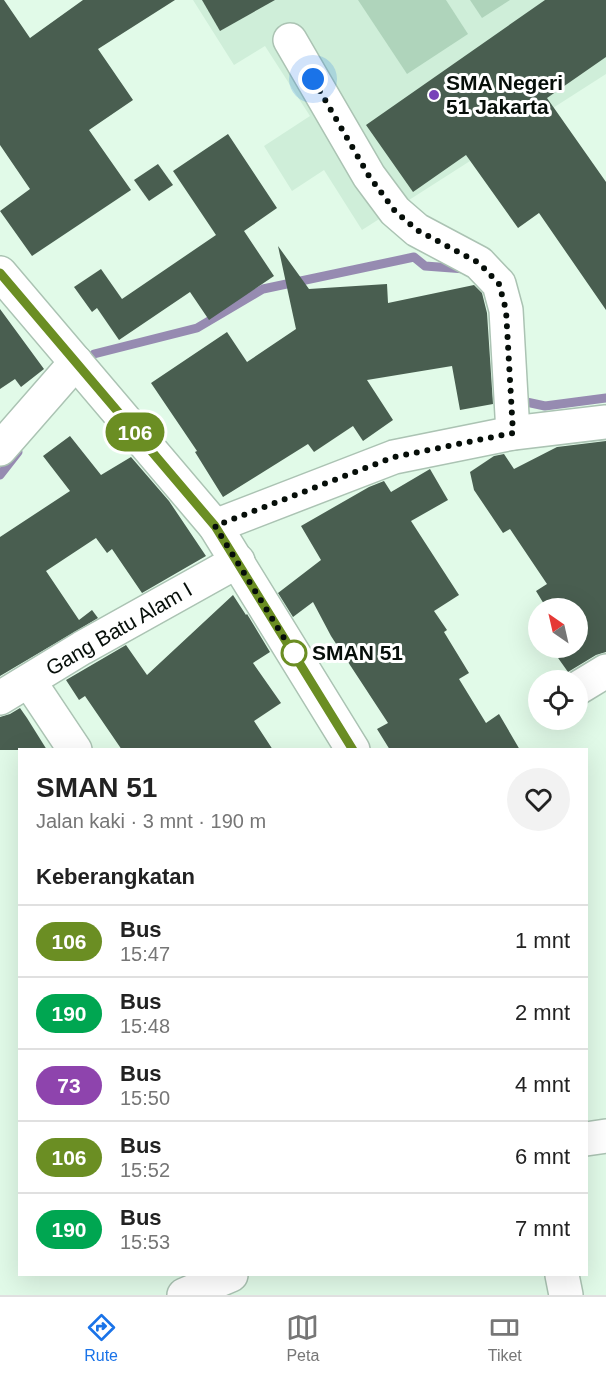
<!DOCTYPE html>
<html lang="id">
<head>
<meta charset="utf-8">
<style>
  :root { --surface:#fff; --page:#f2f2f2; --text:#222; --muted:#767676; --line:#e0e0e0; --accent:#1a73e8 }
  body { margin:0; font-family:Helvetica,sans-serif; background:var(--page); color:var(--text); height:100vh; display:flex; flex-direction:column; font-size:22px; white-space:nowrap }
  * { box-sizing:border-box; margin:0 }
  p { font-size:20px; color:var(--muted) }
  .icon { flex:none; width:33px; height:33px; fill:none; stroke:currentColor; stroke-width:2; stroke-linecap:round; stroke-linejoin:round }
  .map { position:relative; flex:1; overflow:hidden }
  .drawer { position:absolute; left:18px; top:748px; width:570px; height:528px; display:flex; flex-direction:column; background:var(--surface); border-radius:0px; box-shadow:0 6px 24px #0002 }
  .drawer>* { flex:none }
  .badge { padding:0 12px; border-radius:20px; font-size:21px; line-height:39px }
  .needle { width:39px; rotate:326deg }
  .tools { position:absolute; left:528px; top:598px; display:grid; gap:12px }
  .tools a { display:grid; place-items:center; width:60px; height:60px; border-radius:50%; background:var(--surface); box-shadow:0 6px 24px #0002; font-size:30px }
  .you { position:absolute; width:30px; height:30px; margin:-15px; border:4px solid #fff; border-radius:50%; background:#1a73e8; box-shadow:0 0 0 9px #1a73e833 }
  .map>.badge { position:absolute; translate:-50% -50%; box-shadow:0 0 0 3px #fff }
  h2 { padding:0 18px; font-size:22px; line-height:54px }
  .round { display:grid; place-items:center; flex:none; width:63px; height:63px; border-radius:32px; background:var(--page) }
  .summary { display:flex; align-items:center; justify-content:space-between; height:102px; padding:0 18px }
  h1 { font-size:28px; font-weight:600; line-height:45px }
  ul { padding:0; list-style:none }
  li { display:flex; align-items:center; gap:18px; height:72px; padding:0 18px; border-top:2px solid var(--line) }
  li div { flex:1 }
  li b { display:block; font-size:22px }
  li em { font-style:normal }
  li .badge { min-width:66px; font-weight:700; text-align:center }
  .dock { display:flex; justify-content:space-around; align-items:center; height:84px; border-top:2px solid var(--line); background:var(--surface); font-size:16px; color:var(--muted) }
  .dock a { display:grid; justify-items:center; gap:3px }
  .dock .active { color:var(--accent) }
  .map>svg:first-child { display:block }
  .built { fill:#cfeed9 }
  .green { fill:#afd4bb }
  .lines { fill:none; stroke-linecap:round; stroke-linejoin:round }
  .stream { stroke:#968bb1; stroke-width:9 }
  .building { fill:#495e50 }
  .minor-casing { stroke:#abc3b3; stroke-width:36 }
  .minor { stroke:#fff; stroke-width:33 }
  .line-casing { stroke:#fff; stroke-width:14 }
  .line { stroke:#6b8e23; stroke-width:9 }
  .walk { stroke:#060e09; stroke-width:6; stroke-dasharray:0 10.8 }
  .poi-dot { fill:#7742b9; stroke:#fff; stroke-width:2 }
  .stop-dot { fill:#fff; stroke:#6b8e23; stroke-width:3 }
  .labels { text-anchor:middle; stroke-width:6; stroke-linejoin:round; paint-order:stroke }
  .poi-label { font-size:21px; font-weight:bold; fill:#060e09; stroke:#fff; text-anchor:start }
  .street-label { font-size:21px; fill:#060e09; stroke:#fff }
  .stop-label { font-size:21px; font-weight:bold; fill:#060e09; stroke:#fff; text-anchor:start }
</style>
</head>
<body>
<div class="map">
<svg width="606" height="1295" viewBox="0 0 606 1295">
  <rect width="100%" height="100%" fill="#e1fae8"/>
  <!-- built -->
  <path class="built" d="M193,0H606V74L362,230L324,170L292,191L264,146L310,116L265,46L234,65Z"/>
  <!-- green -->
  <g class="green">
    <path d="M358,0H446L468,34L407,74Z"/>
    <path d="M470,0H510L482,18Z"/>
  </g>
  <g class="lines">
    <!-- stream -->
    <g class="stream">
      <path d="M85,365L94,354L197,328L263,289L414,257L425,266L465,269"/>
      <path d="M517,400L545,406L606,398"/>
      <path d="M0,475L18,452"/>
    </g>
  </g>
  <!-- building -->
  <g class="building">
    <path d="M0,0H4L30,38L83,0H175L98,49L133,100L89,130L131,190L32,256L0,211L30,189L0,145Z"/>
    <path d="M202,0H275L220,31Z"/>
    <path d="M545,0H606V57L547,98L606,182V310L539,213L518,228L466,155L413,192L366,125Z"/>
    <path d="M228,134L277,208L244,231L274,276L209,320L190,292L119,340L97,308L92,312L74,287L101,269L122,299L216,235L173,171Z"/>
    <path d="M158,164L173,185L149,201L134,180Z"/>
    <path d="M278,246L309,289L387,284L388,303L474,285L482,293L487,313L493,404L460,410L452,366L367,380L393,420L363,441L353,426L314,452L308,444L223,497L195,452L197,451L151,383L227,332L247,362L296,329Z"/>
    <path d="M0,309L44,369L21,387L15,379L0,389Z"/>
    <path d="M70,436L101,475L131,457L169,501L206,556L142,593L112,549L107,553L96,538L46,571L79,620L92,610L98,618L0,676V537L70,491L43,456Z"/>
    <path d="M606,441V652L596,655L568,672L551,648H578V609H547L536,591L547,584L510,529L503,533L474,490L470,472L494,456L504,454L514,469L557,447Z"/>
    <path d="M430,469L448,500L411,521L459,595L434,611L447,630L444,632L469,673L459,679L486,723L499,714L520,750H390L377,729L388,723L331,636L313,602L293,617L278,593L321,560L301,526L369,487L384,481L391,492Z"/>
    <path d="M233,595L246,615L247,614L270,652L253,663L281,703L254,721L273,750H122L85,696L79,700L66,680L126,645L147,675Z"/>
    <path d="M20,708L27,718L47,750H0V717L10,714Z"/>
  </g>
  <g class="lines">
    <defs>
      <g id="minor">
        <path d="M290,40L369,176L395,211L417,230L479,263L499,284L506,310L513,433"/>
        <path d="M0,273L215,526L353,750"/>
        <path d="M0,449L76,362"/>
        <path d="M215,526L394,457L513,433L606,422"/>
        <path d="M29,681L75,750"/>
        <path d="M578,688L606,671"/>
        <path d="M0,698L82,648L238,561"/>
        <path d="M586,1139L606,1136"/>
        <path d="M562,1275L566,1295"/>
        <path d="M184,1295L231,1275"/>
      </g>
    </defs>
    <!-- minor casing -->
    <use href="#minor" class="minor-casing"/>
    <!-- minor -->
    <use href="#minor" class="minor"/>
  </g>
  <g class="lines">
    <defs>
      <path id="line" d="M0,273L215,526L353,750"/>
    </defs>
    <!-- line casing -->
    <use href="#line" class="line-casing"/>
    <!-- line -->
    <use href="#line" class="line"/>
    <!-- walk -->
    <path class="walk" d="M294,653L297,659L215,526L394,457L513,433L506,310L499,284L479,263L417,230L395,211L369,176L313,79"/>
  </g>
  <!-- markers -->
  <circle class="poi-dot" cx="434" cy="95" r="6"/>
  <circle class="stop-dot" cx="294" cy="653" r="12"/>
  <g class="labels">
    <!-- poi labels -->
    <g class="poi-label">
      <text x="446" y="90">SMA Negeri<tspan x="446" dy="24">51 Jakarta</tspan></text>
    </g>
    <!-- street labels -->
    <g class="street-label">
      <text transform="translate(119 629) rotate(-30)" y="7">Gang Batu Alam I</text>
    </g>
    <!-- stop labels -->
    <g class="stop-label">
      <text x="312" y="660">SMAN 51</text>
    </g>
  </g>
</svg>
<div class="tools">
<a><svg class="needle" viewBox="-14 -14 28 28"><path d="M0-13l5 13h-10z" fill="#e53935"/><path d="M0 13l5-13h-10z" fill="#767676"/></svg></a>
<a><svg class="icon" aria-label="locate" viewBox="0 0 24 24"><circle cx="12" cy="12" r="6"/><path d="M12 2v4M12 18v4M2 12h4M18 12h4"/></svg></a>
</div>
<div class="you" style="left:313px;top:79px"></div>
<b class="badge" style="left:135px;top:432px;background:#6b8e23;color:#fff">106</b>
<section class="drawer">
<div class="summary"><div><h1>SMAN 51</h1><p>Jalan kaki · 3 mnt · 190 m</p></div><a class="round"><svg class="icon" aria-label="heart" viewBox="0 0 24 24"><path d="M12 20l-8-8c-3-5 5-10 8-4 3-6 11-1 8 4z"/></svg></a></div>
<h2>Keberangkatan</h2>
<ul>
<li><span class="badge" style="background:#6b8e23;color:#fff">106</span><div><b>Bus</b><p>15:47</p></div><em>1 mnt</em></li>
<li><span class="badge" style="background:#00a651;color:#fff">190</span><div><b>Bus</b><p>15:48</p></div><em>2 mnt</em></li>
<li><span class="badge" style="background:#8e44ad;color:#fff">73</span><div><b>Bus</b><p>15:50</p></div><em>4 mnt</em></li>
<li><span class="badge" style="background:#6b8e23;color:#fff">106</span><div><b>Bus</b><p>15:52</p></div><em>6 mnt</em></li>
<li><span class="badge" style="background:#00a651;color:#fff">190</span><div><b>Bus</b><p>15:53</p></div><em>7 mnt</em></li>
</ul>
</section>
</div>
<nav class="dock">
<a class="active"><svg class="icon" aria-label="directions" viewBox="0 0 24 24"><path d="M12 3l9 9-9 9-9-9zM9 14v-3h6M13 9l2 2-2 2"/></svg>Rute</a>
<a><svg class="icon" aria-label="map" viewBox="0 0 24 24"><path d="M3 6l6-2 6 2 6-2v14l-6 2-6-2-6 2zM9 4v14M15 6v14"/></svg>Peta</a>
<a><svg class="icon" aria-label="tickets" viewBox="0 0 24 24"><path d="M3 7h18v10H3zM15 7v10"/></svg>Tiket</a>
</nav>
</body>
</html>
